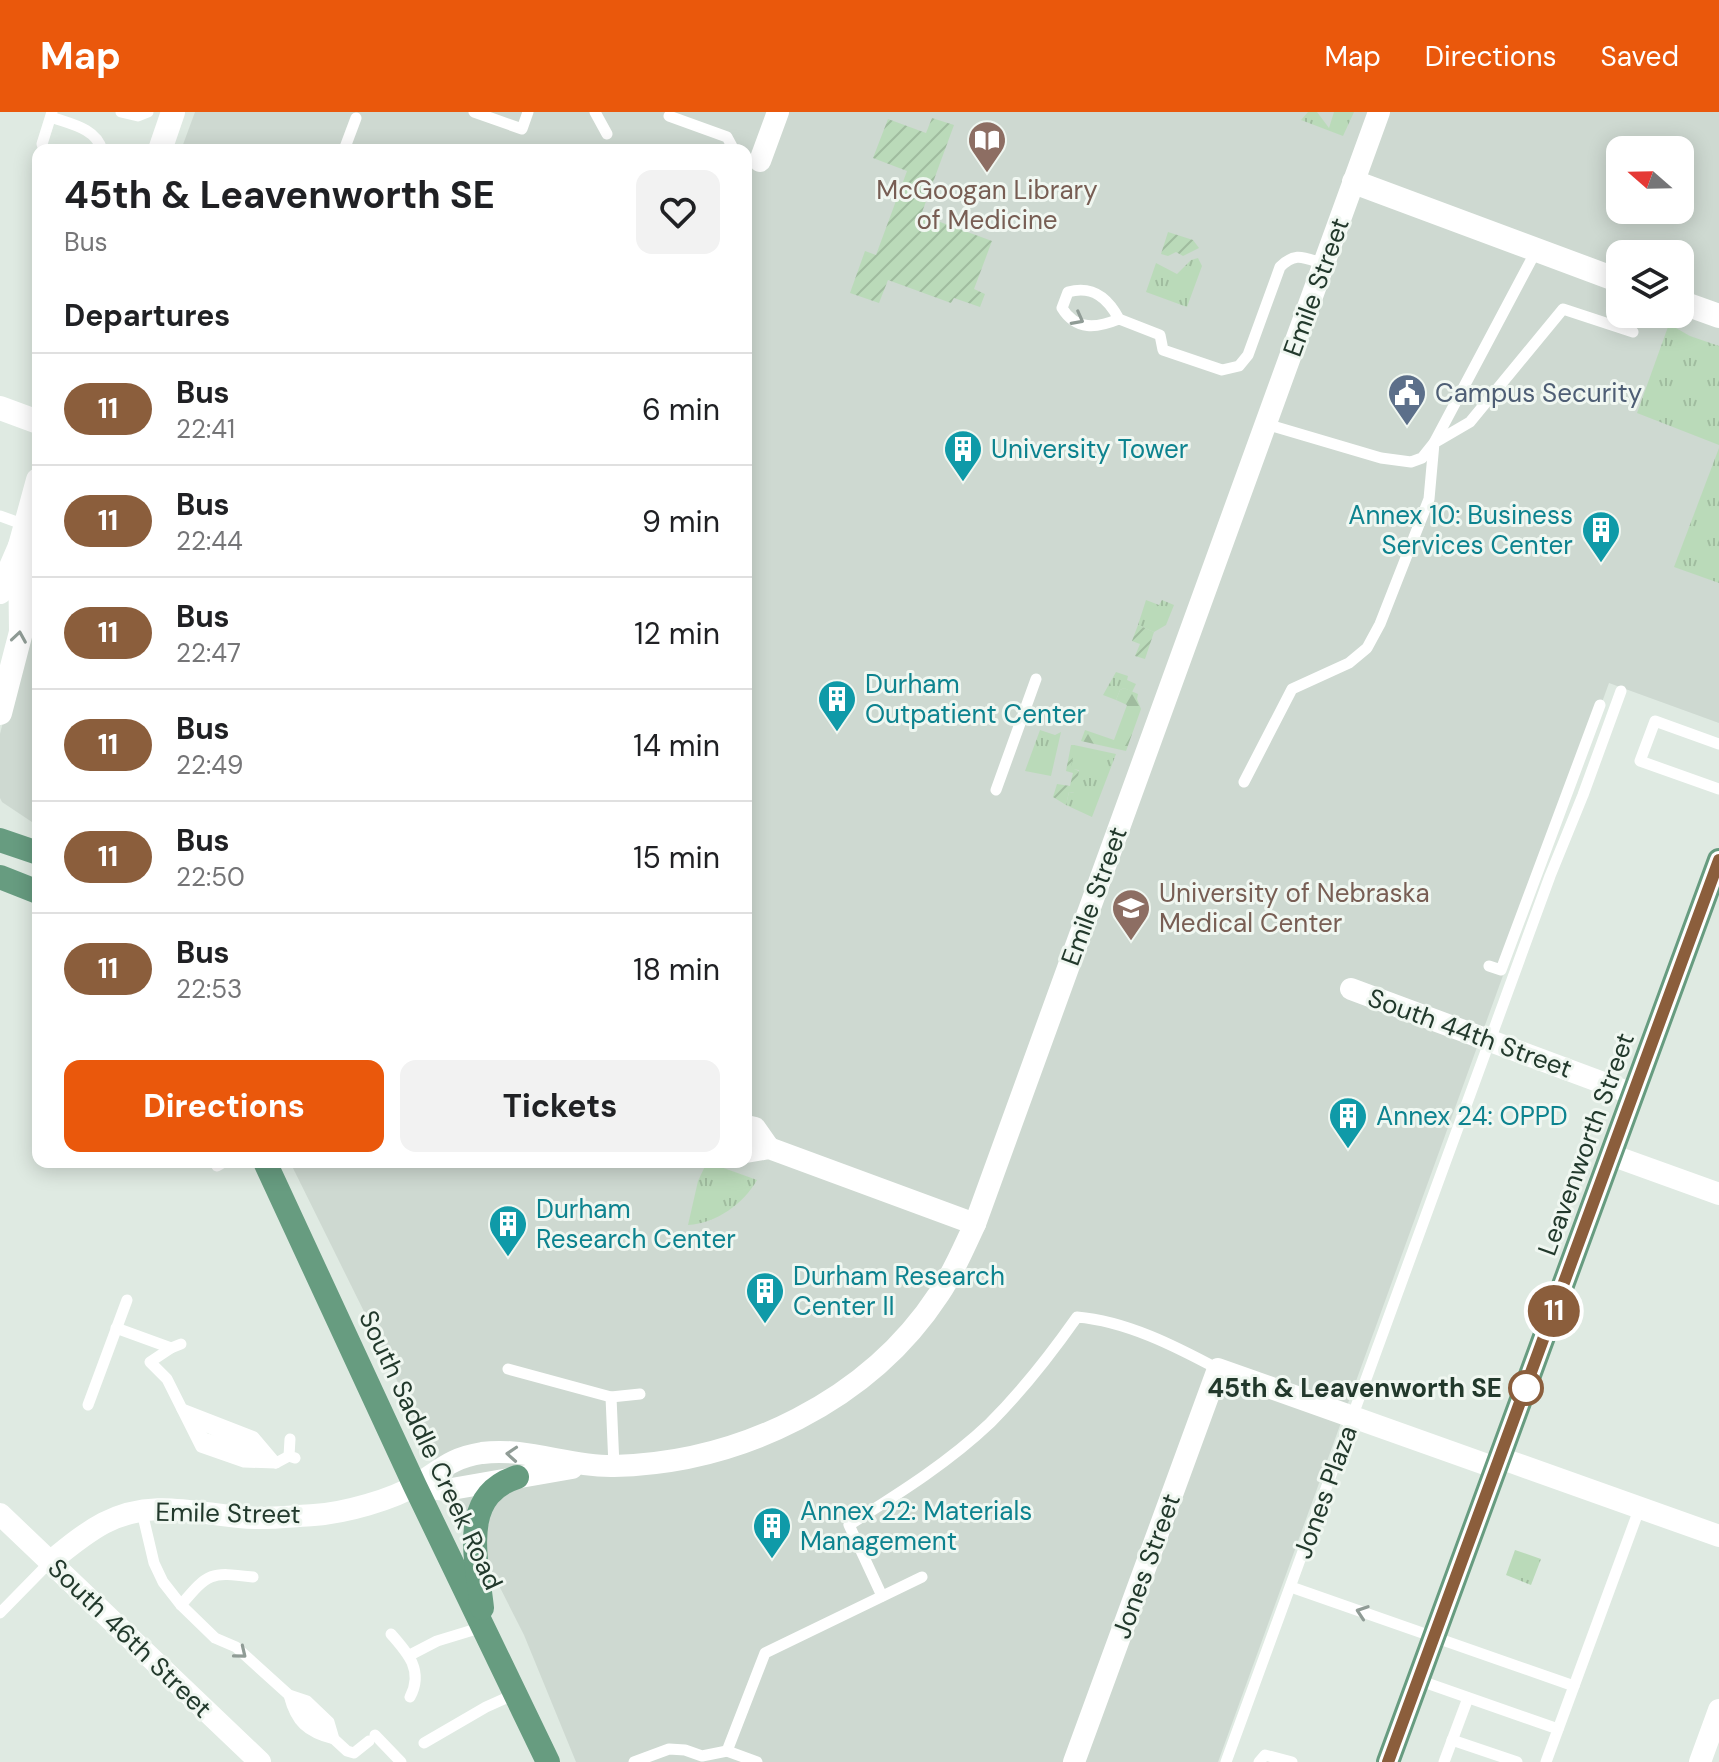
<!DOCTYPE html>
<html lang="en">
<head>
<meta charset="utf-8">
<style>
  :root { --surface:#fff; --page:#f2f2f2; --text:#202124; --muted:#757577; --line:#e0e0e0; --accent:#ea580c }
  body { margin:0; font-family:"DM Sans",sans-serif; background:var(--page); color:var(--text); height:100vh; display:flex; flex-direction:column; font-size:30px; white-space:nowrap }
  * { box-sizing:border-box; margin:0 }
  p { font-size:26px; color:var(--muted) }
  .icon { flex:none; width:44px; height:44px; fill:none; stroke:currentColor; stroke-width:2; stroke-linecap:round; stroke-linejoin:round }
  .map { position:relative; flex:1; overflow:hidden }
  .drawer { position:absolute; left:32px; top:32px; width:720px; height:1024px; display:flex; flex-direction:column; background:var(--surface); border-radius:16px; box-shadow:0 4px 20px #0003 }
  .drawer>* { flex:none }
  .badge { padding:0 16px; border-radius:26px; font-size:28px; line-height:52px }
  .needle { width:52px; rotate:290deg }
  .tools { position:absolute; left:1606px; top:24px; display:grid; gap:16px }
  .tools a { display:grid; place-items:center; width:88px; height:88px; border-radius:16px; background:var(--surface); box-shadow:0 4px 20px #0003; font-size:40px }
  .map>.badge { position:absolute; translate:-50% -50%; box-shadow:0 0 0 4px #fff }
  h2 { padding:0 32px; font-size:30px; line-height:72px }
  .round { display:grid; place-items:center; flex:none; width:84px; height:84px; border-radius:16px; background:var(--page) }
  .headline { display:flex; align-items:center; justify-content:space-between; height:136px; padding:0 32px }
  h1 { font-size:38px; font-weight:700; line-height:60px }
  .action { display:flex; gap:16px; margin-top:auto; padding:16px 32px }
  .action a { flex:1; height:92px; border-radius:16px; background:var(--accent); color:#fff; font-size:32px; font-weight:700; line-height:92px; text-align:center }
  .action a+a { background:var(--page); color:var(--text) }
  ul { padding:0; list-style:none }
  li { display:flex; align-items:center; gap:24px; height:112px; padding:0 32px; border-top:2px solid var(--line) }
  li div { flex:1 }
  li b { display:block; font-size:30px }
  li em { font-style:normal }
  li .badge { min-width:88px; font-weight:700; text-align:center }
  header { display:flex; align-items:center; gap:48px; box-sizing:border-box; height:112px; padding:0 40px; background:var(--accent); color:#fff }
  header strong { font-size:38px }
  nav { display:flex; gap:44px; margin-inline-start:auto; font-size:28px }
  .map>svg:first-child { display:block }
  .built { fill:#ced9d1; fill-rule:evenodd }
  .grass { fill:url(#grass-tufts) }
  .forest { fill:url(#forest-firs) }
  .garden { fill:url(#garden-furrows) }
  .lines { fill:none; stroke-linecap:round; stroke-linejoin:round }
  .lane { stroke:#fff; stroke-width:11 }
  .street { stroke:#fff; stroke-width:22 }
  .secondary { stroke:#fff; stroke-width:24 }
  .primary { stroke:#679c80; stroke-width:24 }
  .oneway { stroke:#909c96 }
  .line-casing { stroke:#fff; stroke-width:18 }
  .line { stroke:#8b5e3c; stroke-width:12 }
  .stop-dot { fill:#fff; stroke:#8b5e3c; stroke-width:4 }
  .labels { text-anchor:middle; stroke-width:6; stroke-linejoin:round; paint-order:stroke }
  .education-label { font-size:26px; fill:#785e54; stroke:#f0f7f1 }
  .street-label { font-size:26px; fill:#22392c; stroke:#f0f7f1 }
  .service-label { font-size:26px; fill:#4e5e75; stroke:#f0f7f1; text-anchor:start }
  .culture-label { font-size:26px; fill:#0d838f; stroke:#f0f7f1; text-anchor:start }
  .stop-label { font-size:26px; font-weight:bold; fill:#22392c; stroke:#f0f7f1; text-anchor:end }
</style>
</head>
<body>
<header>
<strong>Map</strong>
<nav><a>Map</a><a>Directions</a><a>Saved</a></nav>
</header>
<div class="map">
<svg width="1719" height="1650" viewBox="0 0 1719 1650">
  <defs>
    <pattern id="grass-tufts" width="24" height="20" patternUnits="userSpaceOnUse" patternTransform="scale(2)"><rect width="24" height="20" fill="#badab9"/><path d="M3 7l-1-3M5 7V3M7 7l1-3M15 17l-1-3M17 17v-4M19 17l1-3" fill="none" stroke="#a0bc9f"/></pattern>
    <pattern id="forest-firs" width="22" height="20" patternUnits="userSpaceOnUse" patternTransform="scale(2)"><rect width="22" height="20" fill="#badab9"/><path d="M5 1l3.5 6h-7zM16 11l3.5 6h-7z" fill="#a0bc9f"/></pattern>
    <pattern id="garden-furrows" width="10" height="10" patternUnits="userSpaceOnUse" patternTransform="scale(2)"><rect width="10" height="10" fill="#badab9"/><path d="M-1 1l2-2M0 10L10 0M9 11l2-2" fill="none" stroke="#a0bc9f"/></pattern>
  </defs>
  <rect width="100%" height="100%" fill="#dfeae2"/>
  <!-- built -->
  <g class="built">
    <path d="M195,0H1719V611L1609,571L1218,1650H576L524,1523L409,1296L389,1250L290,1050H746V38H181ZM1620,38H1680V98H1620ZM1620,142H1680V202H1620Z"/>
    <path d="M38,470V714L2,690L0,686V622Z"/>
  </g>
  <!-- grass -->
  <g class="grass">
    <path d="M1308,0H1317L1329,16L1334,0H1354L1343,24L1301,8Z"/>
    <path d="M1198,146L1202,154L1187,195L1146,180L1156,151L1177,162L1191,148Z"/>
    <path d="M1669,212L1690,224L1719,234V333L1637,301Z"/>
    <path d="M1719,336V471L1674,455Z"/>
    <path d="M1146,488L1159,493L1162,488L1174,493L1166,513L1154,520L1138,513Z"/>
    <path d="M1116,560L1128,564L1127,568L1136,572L1132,580L1124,576L1120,578L1116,588L1103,583Z"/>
    <path d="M1040,618L1055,623L1061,620L1051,664L1025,659Z"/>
    <path d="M1074,633L1116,642L1092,705L1066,693L1069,680L1074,681L1079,658L1070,657Z"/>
    <path d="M707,1050L757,1068C743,1092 717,1111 688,1113L698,1069Z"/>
    <path d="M1515,1438L1541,1447L1531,1473L1506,1463Z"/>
  </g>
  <!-- forest -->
  <path class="forest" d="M1124,576L1138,582L1137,587L1141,597L1126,639L1081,629L1085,618L1114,628L1127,593L1116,588L1120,578Z"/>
  <!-- garden -->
  <g class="garden">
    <path d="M932,6L954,13L921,103L992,129L974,177L985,182L980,195L954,186L951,191L888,168L879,191L850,181L865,139L876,143L907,59L873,46L888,7L926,21Z"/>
    <path d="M1168,120L1193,128L1199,136L1183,144L1176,140L1168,144L1161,142Z"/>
    <path d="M1138,513L1154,520L1145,547L1135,544L1140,532L1132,529Z"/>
    <path d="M1071,633H1075L1071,656L1079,659L1075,681L1069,680L1066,693L1053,685L1057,672L1070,674L1073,661L1066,659Z"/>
  </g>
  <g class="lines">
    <!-- lane -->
    <g class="lane">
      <path d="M121,0L138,4L148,0"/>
      <path d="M474,0L522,17L528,0"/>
      <path d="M595,0L607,22"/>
      <path d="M669,4L727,25L734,38"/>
      <path d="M51,5C70,12 96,16 102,38"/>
      <path d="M44,38L42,32L52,0"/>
      <path d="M344,38L356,6"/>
      <path d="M1119,207C1097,216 1076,219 1062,196L1068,180C1093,173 1108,186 1119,207L1160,223L1163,238L1222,258L1239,254L1248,243L1280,155C1296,139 1304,146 1324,152"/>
      <path d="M1266,312L1381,346L1411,350L1422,346L1434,331L1536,139"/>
      <path d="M0,404L25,413"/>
      <path d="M1719,632L1655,609L1640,649L1719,677"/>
      <path d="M1244,670L1292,577L1349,551L1367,536L1380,512L1429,387L1434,331L1470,310L1563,197L1633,220"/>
      <path d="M996,678L1036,567"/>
      <path d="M1489,854L1501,858L1600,593"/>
      <path d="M217,1054L224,1050"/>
      <path d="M116,1216L171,1236L181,1232"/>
      <path d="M171,1236L150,1250L167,1267L182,1297L254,1325L276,1351L289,1344"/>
      <path d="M508,1257L611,1285L614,1354"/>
      <path d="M611,1285L640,1282"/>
      <path d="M88,1293L127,1188"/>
      <path d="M182,1297L201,1335L244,1350L276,1351"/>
      <path d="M195,1307C215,1323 241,1326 261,1341"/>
      <path d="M197,1317L204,1326L268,1348"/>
      <path d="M290,1327L289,1344L295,1346"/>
      <path d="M142,1400L154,1451L163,1470L181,1493L215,1526L236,1535L289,1583L307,1589L329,1610L334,1627L347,1639L354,1641L369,1629"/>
      <path d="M1291,1475L1574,1574"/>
      <path d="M882,1484L849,1413C898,1382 948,1351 990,1311C1022,1279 1051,1242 1077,1205C1126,1209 1175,1234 1218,1257"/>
      <path d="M181,1493C209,1460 210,1460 253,1465"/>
      <path d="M0,1501L50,1450"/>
      <path d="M391,1522C408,1541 424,1559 410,1585"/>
      <path d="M410,1543L437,1529L483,1515"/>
      <path d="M1418,1568L1558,1617"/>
      <path d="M289,1583C296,1610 307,1620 334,1627"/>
      <path d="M292,1587L331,1625"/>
      <path d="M375,1623L401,1650"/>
      <path d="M1452,1628L1517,1650"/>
      <path d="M424,1631L486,1595L515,1582"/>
      <path d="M634,1650L669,1637L685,1638L702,1644L727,1639"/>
      <path d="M757,1650L727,1639L765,1541L922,1465"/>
      <path d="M1226,1650L1550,764L1583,683L1621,579"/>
      <path d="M1259,1650L1265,1643L1292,1650"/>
      <path d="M1444,1650L1468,1586"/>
      <path d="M1546,1650L1640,1395"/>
    </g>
    <!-- street -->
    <g class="street">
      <path d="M760,49L778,0"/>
      <path d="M1351,877L1633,982"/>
      <path d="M746,1014L755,1016L769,1036"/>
      <path d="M746,1040L769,1036L975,1112"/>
      <path d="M1611,1043L1719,1082"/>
      <path d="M1500,1346L1719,1424"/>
      <path d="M415,1374L446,1378L572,1356"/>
      <path d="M0,1402L260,1650"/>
      <path d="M50,1450C67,1436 85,1421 104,1411C158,1383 206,1406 259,1406C277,1406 296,1404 314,1403C344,1401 392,1388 418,1372C442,1357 451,1346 482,1341C526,1335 570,1355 614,1354C740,1351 869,1289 939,1182C954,1160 964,1135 975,1112L1379,0"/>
      <path d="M1074,1650L1218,1257L1496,1356"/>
      <path d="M1700,1650L1719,1598"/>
    </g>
    <!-- secondary -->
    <g class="secondary">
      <path d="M160,38L173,0"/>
      <path d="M1354,70L1620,169"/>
      <path d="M1680,190L1719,204"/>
      <path d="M0,296L38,310"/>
      <path d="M0,480L20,434L38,368"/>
      <path d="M0,601L21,520L20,434"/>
    </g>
    <!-- primary -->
    <g class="primary">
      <path d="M0,728L38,741"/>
      <path d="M0,765L38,780"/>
      <path d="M265,1050L415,1374L548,1650"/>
      <path d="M482,1496C477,1448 458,1384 517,1365"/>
      <path d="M1388,1650L1719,748"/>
    </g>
  </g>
  <!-- one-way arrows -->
  <defs><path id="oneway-chevron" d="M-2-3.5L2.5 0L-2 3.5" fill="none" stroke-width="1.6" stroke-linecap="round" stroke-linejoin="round" transform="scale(2)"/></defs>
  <g class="oneway">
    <use href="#oneway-chevron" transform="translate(1078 207) rotate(28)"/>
    <use href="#oneway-chevron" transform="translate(19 525) rotate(-81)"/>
    <use href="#oneway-chevron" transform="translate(512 1342) rotate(-176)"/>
    <use href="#oneway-chevron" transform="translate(1362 1500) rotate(-161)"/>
    <use href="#oneway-chevron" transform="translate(241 1541) rotate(39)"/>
  </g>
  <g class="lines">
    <defs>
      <path id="line" d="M1388,1650L1719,748"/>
    </defs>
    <!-- line casing -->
    <use href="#line" class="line-casing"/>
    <!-- line -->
    <use href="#line" class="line"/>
  </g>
  <!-- icons -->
  <defs>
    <symbol id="library-pin" viewBox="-11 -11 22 30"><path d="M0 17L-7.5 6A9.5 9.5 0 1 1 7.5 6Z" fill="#8d6e63" stroke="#f0f7f1"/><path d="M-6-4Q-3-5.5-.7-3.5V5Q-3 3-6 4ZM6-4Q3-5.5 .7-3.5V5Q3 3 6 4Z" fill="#fff"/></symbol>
    <symbol id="civic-pin" viewBox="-11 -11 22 30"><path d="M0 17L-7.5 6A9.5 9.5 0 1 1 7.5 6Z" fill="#5c6f8a" stroke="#f0f7f1"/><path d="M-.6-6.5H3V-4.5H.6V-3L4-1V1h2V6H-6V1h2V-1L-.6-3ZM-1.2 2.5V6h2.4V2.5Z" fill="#fff"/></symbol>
    <symbol id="building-pin" viewBox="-11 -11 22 30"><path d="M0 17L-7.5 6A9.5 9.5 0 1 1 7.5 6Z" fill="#0f9aa8" stroke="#f0f7f1"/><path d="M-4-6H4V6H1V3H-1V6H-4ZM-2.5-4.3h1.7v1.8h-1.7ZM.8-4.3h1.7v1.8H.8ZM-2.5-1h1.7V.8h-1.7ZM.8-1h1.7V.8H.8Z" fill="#fff"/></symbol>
    <symbol id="university-pin" viewBox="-11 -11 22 30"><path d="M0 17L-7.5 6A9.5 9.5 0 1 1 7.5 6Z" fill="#8d6e63" stroke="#f0f7f1"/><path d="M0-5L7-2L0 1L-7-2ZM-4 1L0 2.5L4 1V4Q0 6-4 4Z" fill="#fff"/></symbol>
  </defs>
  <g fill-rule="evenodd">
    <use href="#library-pin" x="965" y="6" width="44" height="60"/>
    <use href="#civic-pin" x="1385" y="259" width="44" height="60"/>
    <use href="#building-pin" x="941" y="315" width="44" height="60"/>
    <use href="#building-pin" x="1579" y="396" width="44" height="60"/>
    <use href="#building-pin" x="815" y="565" width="44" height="60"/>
    <use href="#university-pin" x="1109" y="774" width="44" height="60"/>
    <use href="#building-pin" x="1326" y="982" width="44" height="60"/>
    <use href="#building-pin" x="486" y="1090" width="44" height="60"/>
    <use href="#building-pin" x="743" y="1157" width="44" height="60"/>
    <use href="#building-pin" x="750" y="1392" width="44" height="60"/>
  </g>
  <!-- markers -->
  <circle class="stop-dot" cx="1526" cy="1276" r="16"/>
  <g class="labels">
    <!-- education labels -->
    <g class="education-label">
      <text x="987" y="87">McGoogan Library<tspan x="987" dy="30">of Medicine</tspan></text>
      <text x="1159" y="790" text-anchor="start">University of Nebraska<tspan x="1159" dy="30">Medical Center</tspan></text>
    </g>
    <!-- street labels -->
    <g class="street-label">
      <text transform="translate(1316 175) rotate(-70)" y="9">Emile Street</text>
      <text transform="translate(1094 784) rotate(-70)" y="9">Emile Street</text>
      <text transform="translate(1470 921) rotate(20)" y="9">South 44th Street</text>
      <text transform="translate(1586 1032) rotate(-70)" y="9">Leavenworth Street</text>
      <text transform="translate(431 1338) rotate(65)" y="9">South Saddle Creek Road</text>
      <text transform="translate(1325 1380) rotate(-70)" y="9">Jones Plaza</text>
      <text transform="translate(228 1401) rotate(1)" y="9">Emile Street</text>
      <text transform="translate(1146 1454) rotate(-70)" y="9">Jones Street</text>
      <text transform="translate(130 1526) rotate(44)" y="9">South 46th Street</text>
    </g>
    <!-- service labels -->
    <g class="service-label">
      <text x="1435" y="290">Campus Security</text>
    </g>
    <!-- culture labels -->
    <g class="culture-label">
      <text x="991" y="346">University Tower</text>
      <text x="1573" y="412" text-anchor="end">Annex 10: Business<tspan x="1573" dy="30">Services Center</tspan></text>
      <text x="865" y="581">Durham<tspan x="865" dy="30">Outpatient Center</tspan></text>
      <text x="1376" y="1013">Annex 24: OPPD</text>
      <text x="536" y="1106">Durham<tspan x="536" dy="30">Research Center</tspan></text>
      <text x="793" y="1173">Durham Research<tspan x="793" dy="30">Center II</tspan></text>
      <text x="800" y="1408">Annex 22: Materials<tspan x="800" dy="30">Management</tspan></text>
    </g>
    <!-- stop labels -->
    <g class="stop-label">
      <text x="1502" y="1285">45th &amp; Leavenworth SE</text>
    </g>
  </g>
</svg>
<div class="tools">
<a><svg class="needle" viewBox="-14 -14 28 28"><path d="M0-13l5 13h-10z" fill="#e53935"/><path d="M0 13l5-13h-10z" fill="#757577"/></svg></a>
<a><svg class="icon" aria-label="layers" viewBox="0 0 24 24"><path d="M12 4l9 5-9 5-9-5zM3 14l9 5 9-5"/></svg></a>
</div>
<b class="badge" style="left:1554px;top:1199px;background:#8b5e3c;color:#fff">11</b>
<section class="drawer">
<div class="headline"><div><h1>45th &amp; Leavenworth SE</h1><p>Bus</p></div><a class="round"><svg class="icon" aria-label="heart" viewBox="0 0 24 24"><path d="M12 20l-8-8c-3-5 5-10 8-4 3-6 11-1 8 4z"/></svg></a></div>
<h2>Departures</h2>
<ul>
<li><span class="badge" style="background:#8b5e3c;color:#fff">11</span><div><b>Bus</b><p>22:41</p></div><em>6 min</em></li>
<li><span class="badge" style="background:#8b5e3c;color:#fff">11</span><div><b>Bus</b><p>22:44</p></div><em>9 min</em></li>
<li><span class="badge" style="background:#8b5e3c;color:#fff">11</span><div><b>Bus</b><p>22:47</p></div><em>12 min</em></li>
<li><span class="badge" style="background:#8b5e3c;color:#fff">11</span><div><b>Bus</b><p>22:49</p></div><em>14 min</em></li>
<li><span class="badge" style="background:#8b5e3c;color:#fff">11</span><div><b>Bus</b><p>22:50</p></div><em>15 min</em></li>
<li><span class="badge" style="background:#8b5e3c;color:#fff">11</span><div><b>Bus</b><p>22:53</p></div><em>18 min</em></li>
</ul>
<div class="action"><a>Directions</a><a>Tickets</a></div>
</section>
</div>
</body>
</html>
